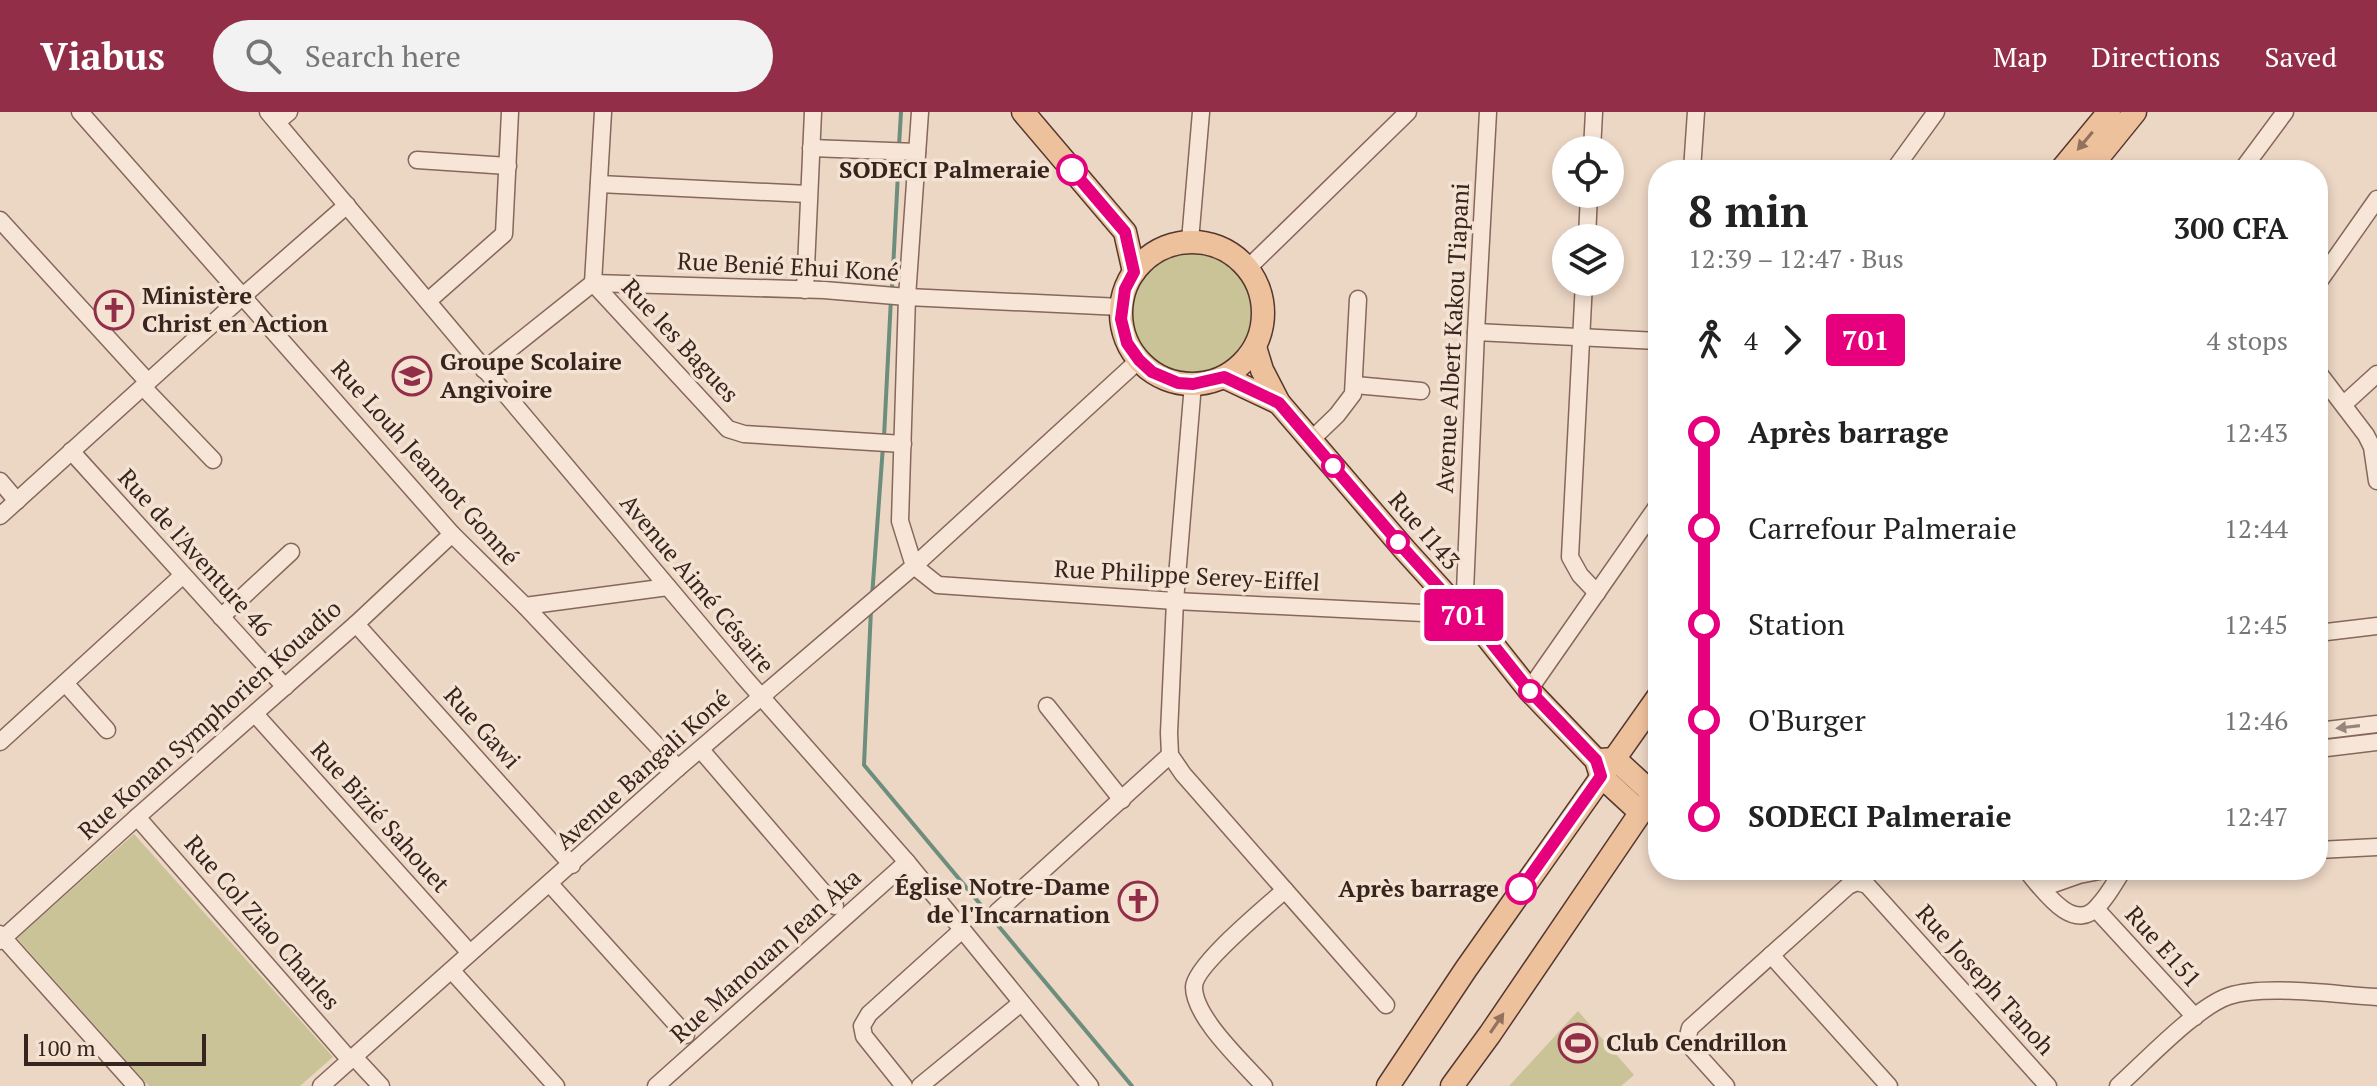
<!DOCTYPE html>
<html lang="en">
<head>
<meta charset="utf-8">
<style>
  :root { --surface:#fff; --page:#f2f2f2; --text:#222; --muted:#767676; --accent:#922e47 }
  body { margin:0; font-family:"PT Serif",serif; background:var(--page); color:var(--text); height:100vh; display:flex; flex-direction:column; font-size:30px; white-space:nowrap }
  * { box-sizing:border-box; margin:0 }
  p { font-size:26px; color:var(--muted) }
  .icon { flex:none; width:44px; height:44px; fill:none; stroke:currentColor; stroke-width:2; stroke-linecap:round; stroke-linejoin:round }
  .map { position:relative; flex:1; overflow:hidden }
  .side { position:absolute; left:1648px; top:48px; width:680px; height:720px; display:flex; flex-direction:column; background:var(--surface); border-radius:32px; box-shadow:0 4px 12px #0003 }
  .side>* { flex:none }
  .badge { padding:0 16px; border-radius:6px; font-size:28px; line-height:52px }
  .tools { position:absolute; left:1552px; top:24px; display:grid; gap:16px }
  .tools a { display:grid; place-items:center; width:72px; height:72px; border-radius:50%; background:var(--surface); box-shadow:0 4px 12px #0003; font-size:40px }
  .scale { position:absolute; left:24px; bottom:20px; width:182px; box-sizing:border-box; padding-left:8px; border:4px solid #36241e; border-top:0; font-size:22px; line-height:28px; white-space:nowrap; color:#36241e; -webkit-text-stroke:6px #f4e2d3; paint-order:stroke }
  .map>.badge { position:absolute; translate:-50% -50%; box-shadow:0 0 0 4px #fff }
  .legs { display:flex; align-items:center; gap:12px; height:88px; padding:0 40px; font-size:26px }
  .legs p { margin-inline-start:auto }
  .overview { display:flex; align-items:center; justify-content:space-between; height:136px; padding:0 40px }
  h1 { font-size:44px; font-weight:800; line-height:60px }
  ul { padding:0 40px; list-style:none }
  li { display:flex; align-items:center; gap:28px; height:96px; font-size:30px }
  li i { display:grid; place-items:center; width:12px; height:100%; margin:0 10px; background:currentColor }
  li i::after { content:''; width:20px; height:20px; margin:-10px; border:6px solid; border-radius:50%; background:var(--surface) }
  li p { margin-inline-start:auto }
  li:first-child i { background:linear-gradient(#0000 50%,currentColor 0) }
  li:last-child i { background:linear-gradient(currentColor 50%,#0000 0) }
  header { display:flex; align-items:center; gap:48px; box-sizing:border-box; height:112px; padding:0 40px; background:var(--accent); color:#fff }
  header strong { font-size:38px }
  nav { display:flex; gap:44px; margin-inline-start:auto; font-size:28px }
  .search { width:560px; height:72px; background:var(--page); display:flex; align-items:center; gap:20px; box-sizing:border-box; padding:0 28px; border-radius:44px; color:var(--muted); font-size:30px }
  .map>svg:first-child { display:block }
  .green { fill:#cac398 }
  .lines { fill:none; stroke-linecap:round; stroke-linejoin:round }
  .stream { stroke:#6d8d7d; stroke-width:4 }
  .minor-casing { stroke:#86675b; stroke-width:19 }
  .major-casing { stroke:#54372f; stroke-width:25 }
  .minor { stroke:#f7e6d7; stroke-width:16 }
  .major { stroke:#eec19d; stroke-width:22 }
  .oneway { fill:#92725e }
  .oneway2 { fill:#96857a }
  .line-1-casing { stroke:#fff; stroke-width:18 }
  .line-1 { stroke:#e6007e; stroke-width:12 }
  .stop-1-dot { fill:#fff; stroke:#e6007e; stroke-width:4 }
  .labels { text-anchor:middle; stroke-width:7; stroke-linejoin:round; paint-order:stroke }
  .stop-label { font-size:24px; font-weight:bold; fill:#36241e; stroke:#f4e2d3; text-anchor:end }
  .street-label { font-size:24px; fill:#36241e; stroke:#f4e2d3 }
  .poi-label { font-size:24px; font-weight:bold; fill:#36241e; stroke:#f4e2d3; text-anchor:start }
</style>
</head>
<body>
<header>
<strong>Viabus</strong>
<div class="search"><svg class="icon" aria-label="search" viewBox="0 0 24 24"><circle cx="10" cy="10" r="6"/><path d="M15 15l6 6"/></svg>Search here</div>
<nav><a>Map</a><a>Directions</a><a>Saved</a></nav>
</header>
<div class="map">
<svg width="2377" height="974" viewBox="0 0 2377 974">
  <rect width="100%" height="100%" fill="#ecd6c4"/>
  <!-- green -->
  <g class="green">
    <circle cx="1191" cy="200" r="60"/>
    <path d="M134,722L333,945L300,974H149L17,826Z"/>
    <path d="M1578,899L1634,963L1621,974H1509Z"/>
  </g>
  <g class="lines">
    <!-- stream -->
    <g class="stream">
      <path d="M899,34L901,0"/>
      <path d="M892,177L899,42"/>
      <path d="M884,325L891,186"/>
      <path d="M872,485L883,334"/>
      <path d="M871,497L864,653L1132,974"/>
    </g>
    <defs>
      <g id="minor">
        <path d="M80,0L452,422L525,494L678,656"/>
        <path d="M268,0L743,564L907,750L1090,974"/>
        <path d="M603,0L593,171L728,317L744,322L903,332"/>
        <path d="M277,10L289,0"/>
        <path d="M811,36L917,40"/>
        <path d="M1592,38L1594,0"/>
        <path d="M417,48L508,54"/>
        <path d="M1692,58L1696,0"/>
        <path d="M1894,58L1936,0"/>
        <path d="M2242,58L2285,0"/>
        <path d="M599,72L808,82"/>
        <path d="M0,108L148,270"/>
        <path d="M1587,126L1589,82"/>
        <path d="M1190,129L1201,0"/>
        <path d="M1248,156L1408,0"/>
        <path d="M1584,170L1570,445L1580,463L1597,481"/>
        <path d="M2318,171L2377,87"/>
        <path d="M805,178L813,0"/>
        <path d="M428,189L504,122L510,0"/>
        <path d="M1476,220L1658,229"/>
        <path d="M484,258L593,171L824,178L907,185L1121,195"/>
        <path d="M2318,260L2366,323L2372,335L2377,369"/>
        <path d="M1193,272L1175,489L1169,621L1170,643L1183,662L1386,893"/>
        <path d="M1355,273L1421,279"/>
        <path d="M143,275L213,348"/>
        <path d="M2344,292L2377,262"/>
        <path d="M1311,328L1337,303L1353,282L1358,187"/>
        <path d="M71,339L285,575"/>
        <path d="M0,369L17,389"/>
        <path d="M0,404L243,184L347,93"/>
        <path d="M914,454L938,473L1175,489L1464,503L1476,220L1488,0"/>
        <path d="M914,454L900,409L907,185L920,0"/>
        <path d="M525,494L668,475"/>
        <path d="M221,505L291,440"/>
        <path d="M356,512L572,753"/>
        <path d="M2318,521L2377,514"/>
        <path d="M65,571L107,618"/>
        <path d="M1529,578L1658,393"/>
        <path d="M1047,594L1122,688"/>
        <path d="M255,602L470,841"/>
        <path d="M2318,619L2377,612"/>
        <path d="M0,630L183,463"/>
        <path d="M2318,637L2377,630"/>
        <path d="M701,638L835,794"/>
        <path d="M137,705L350,948"/>
        <path d="M2318,738L2377,735"/>
        <path d="M2026,758C2041,775 2073,824 2098,794C2108,784 2115,770 2123,758"/>
        <path d="M550,772L686,923"/>
        <path d="M2042,776L2079,763L2105,758"/>
        <path d="M2096,797L2195,905"/>
        <path d="M997,800L1170,643"/>
        <path d="M0,822L136,974"/>
        <path d="M0,829L137,705L356,512L452,422"/>
        <path d="M1771,843L1889,974"/>
        <path d="M452,859L556,974"/>
        <path d="M354,945L381,974"/>
        <path d="M321,974L678,656L914,454L1139,248"/>
        <path d="M656,974L907,750"/>
        <path d="M904,974L864,924L862,914L869,902L962,818"/>
        <path d="M920,974L1021,891"/>
        <path d="M1264,974C1244,951 1194,906 1194,875C1194,854 1267,794 1285,778"/>
        <path d="M1726,974L1689,933L1688,924L1690,916L1848,774L1857,770L1867,773L2048,974"/>
        <path d="M2118,974C2145,950 2196,895 2229,884C2266,872 2336,883 2377,885"/>
      </g>
      <g id="major">
        <path d="M1023,0L1125,120L1134,160"/>
        <path d="M2061,58L2109,0"/>
        <path d="M2088,58L2135,0"/>
        <circle cx="1192" cy="201" r="71"/>
        <path d="M1255,235L1262,258L1279,291L1405,438L1464,503L1479,515L1529,578L1596,648L1601,664L1640,700"/>
        <path d="M1224,265L1279,291"/>
        <path d="M1600,648L1615,647L1653,682"/>
        <path d="M1388,974L1466,857L1658,585"/>
        <path d="M1452,974L1490,922L1658,675"/>
      </g>
    </defs>
    <!-- minor casing -->
    <use href="#minor" class="minor-casing"/>
    <!-- major casing -->
    <use href="#major" class="major-casing"/>
    <!-- minor -->
    <use href="#minor" class="minor"/>
    <!-- major -->
    <use href="#major" class="major"/>
  </g>
  <!-- one-way arrows -->
  <defs><path id="oneway-solid" d="M-6-.8H1V-3.2L6.5 0L1 3.2V.8H-6Z" transform="scale(2)"/></defs>
  <g class="oneway">
    <use href="#oneway-solid" transform="translate(2085 29) rotate(130)"/>
    <use href="#oneway-solid" transform="translate(1497 911) rotate(-56)"/>
  </g>
  <use class="oneway2" href="#oneway-solid" transform="translate(2348 615) rotate(173)"/>
  <g class="lines">
    <defs>
      <path id="line-1" d="M1072,58L1125,120L1134,160L1125,177L1121,207L1127,231L1139,248L1152,260L1178,271L1193,272L1224,265L1279,291L1405,438L1464,503L1479,515L1529,578L1596,648L1601,664L1521,777"/>
    </defs>
    <!-- line-1 casing -->
    <use href="#line-1" class="line-1-casing"/>
    <!-- line-1 -->
    <use href="#line-1" class="line-1"/>
  </g>
  <!-- icons -->
  <defs>
    <symbol id="church-ring" viewBox="-11 -11 22 22"><circle r="9.5" fill="#f4e2d3" stroke="#922e47" stroke-width="1.5"/><path d="M-1.2-6h2.4v3.5h3.3v2.4h-3.3V6h-2.4V-.1h-3.3v-2.4h3.3Z" fill="#922e47"/></symbol>
    <symbol id="school-ring" viewBox="-11 -11 22 22"><circle r="9.5" fill="#f4e2d3" stroke="#922e47" stroke-width="1.5"/><path d="M0-5L7-2L0 1L-7-2ZM-4 1L0 2.5L4 1V4Q0 6-4 4Z" fill="#922e47"/></symbol>
    <symbol id="stadium-ring" viewBox="-11 -11 22 22"><circle r="9.5" fill="#f4e2d3" stroke="#922e47" stroke-width="1.5"/><path d="M0-5a6.5 5 0 1 0 0 10a6.5 5 0 1 0 0-10ZM-3.5-1.8h7v3.6h-7Z" fill="#922e47"/></symbol>
  </defs>
  <g fill-rule="evenodd">
    <use href="#church-ring" x="92" y="176" width="44" height="44"/>
    <use href="#school-ring" x="390" y="242" width="44" height="44"/>
    <use href="#church-ring" x="1116" y="767" width="44" height="44"/>
    <use href="#stadium-ring" x="1556" y="909" width="44" height="44"/>
  </g>
  <!-- markers -->
  <g class="stop-1-dot">
    <circle cx="1072" cy="58" r="14"/>
    <circle cx="1333" cy="354" r="10"/>
    <circle cx="1398" cy="430" r="10"/>
    <circle cx="1530" cy="579" r="10"/>
    <circle cx="1521" cy="777" r="14"/>
  </g>
  <g class="labels">
    <!-- stop labels -->
    <g class="stop-label">
      <text x="1050" y="66">SODECI Palmeraie</text>
      <text x="1499" y="785">Après barrage</text>
    </g>
    <!-- street labels -->
    <g class="street-label">
      <text transform="translate(788 155) rotate(3)" y="8">Rue Benié Ehui Koné</text>
      <text transform="translate(1453 226) rotate(-87)" y="8">Avenue Albert Kakou Tiapani</text>
      <text transform="translate(680 229) rotate(47)" y="8">Rue les Bagues</text>
      <text transform="translate(425 351) rotate(48)" y="8">Rue Louh Jeannot Gonné</text>
      <text transform="translate(1424 419) rotate(49)" y="8">Rue I143</text>
      <text transform="translate(195 441) rotate(48)" y="8">Rue de l'Aventure 46</text>
      <text transform="translate(1187 464) rotate(3)" y="8">Rue Philippe Serey-Eiffel</text>
      <text transform="translate(697 472) rotate(50)" y="8">Avenue Aimé Césaire</text>
      <text transform="translate(210 608) rotate(-42)" y="8">Rue Konan Symphorien Kouadio</text>
      <text transform="translate(482 616) rotate(48)" y="8">Rue Gawi</text>
      <text transform="translate(643 658) rotate(-42)" y="8">Avenue Bangali Koné</text>
      <text transform="translate(380 705) rotate(48)" y="8">Rue Bizié Sahouet</text>
      <text transform="translate(262 811) rotate(49)" y="8">Rue Col Ziao Charles</text>
      <text transform="translate(2163 835) rotate(48)" y="8">Rue E151</text>
      <text transform="translate(766 844) rotate(-42)" y="8">Rue Manouan Jean Aka</text>
      <text transform="translate(1985 868) rotate(48)" y="8">Rue Joseph Tanoh</text>
    </g>
    <!-- poi labels -->
    <g class="poi-label">
      <text x="142" y="192">Ministère<tspan x="142" dy="28">Christ en Action</tspan></text>
      <text x="440" y="258">Groupe Scolaire<tspan x="440" dy="28">Angivoire</tspan></text>
      <text x="1110" y="783" text-anchor="end">Église Notre-Dame<tspan x="1110" dy="28">de l'Incarnation</tspan></text>
      <text x="1606" y="939">Club Cendrillon</text>
    </g>
  </g>
</svg>
<div class="tools">
<a><svg class="icon" aria-label="locate" viewBox="0 0 24 24"><circle cx="12" cy="12" r="6"/><path d="M12 2v4M12 18v4M2 12h4M18 12h4"/></svg></a>
<a><svg class="icon" aria-label="layers" viewBox="0 0 24 24"><path d="M12 4l9 5-9 5-9-5zM3 14l9 5 9-5"/></svg></a>
</div>
<div class="scale">100 m</div>
<b class="badge" style="left:1464px;top:503px;background:#e6007e;color:#fff">701</b>
<section class="side">
<div class="overview"><div><h1>8 min</h1><p>12:39 – 12:47 · Bus</p></div><b>300 CFA</b></div>
<div class="legs"><svg class="icon" aria-label="walk" viewBox="0 0 24 24"><circle cx="13" cy="4" r="2"/><path d="M13 8l-2 6 4 7M11 14l-3 7M7 12l3-4h3l4 4"/></svg>4<svg class="icon" aria-label="forward" viewBox="0 0 24 24"><path d="M9 5l7 7-7 7"/></svg><b class="badge" style="background:#e6007e;color:#fff">701</b><p>4 stops</p></div>
<ul>
<li><i style="color:#e6007e"></i><b>Après barrage</b><p>12:43</p></li>
<li><i style="color:#e6007e"></i><span>Carrefour Palmeraie</span><p>12:44</p></li>
<li><i style="color:#e6007e"></i><span>Station</span><p>12:45</p></li>
<li><i style="color:#e6007e"></i><span>O'Burger</span><p>12:46</p></li>
<li><i style="color:#e6007e"></i><b>SODECI Palmeraie</b><p>12:47</p></li>
</ul>
</section>
</div>
</body>
</html>
